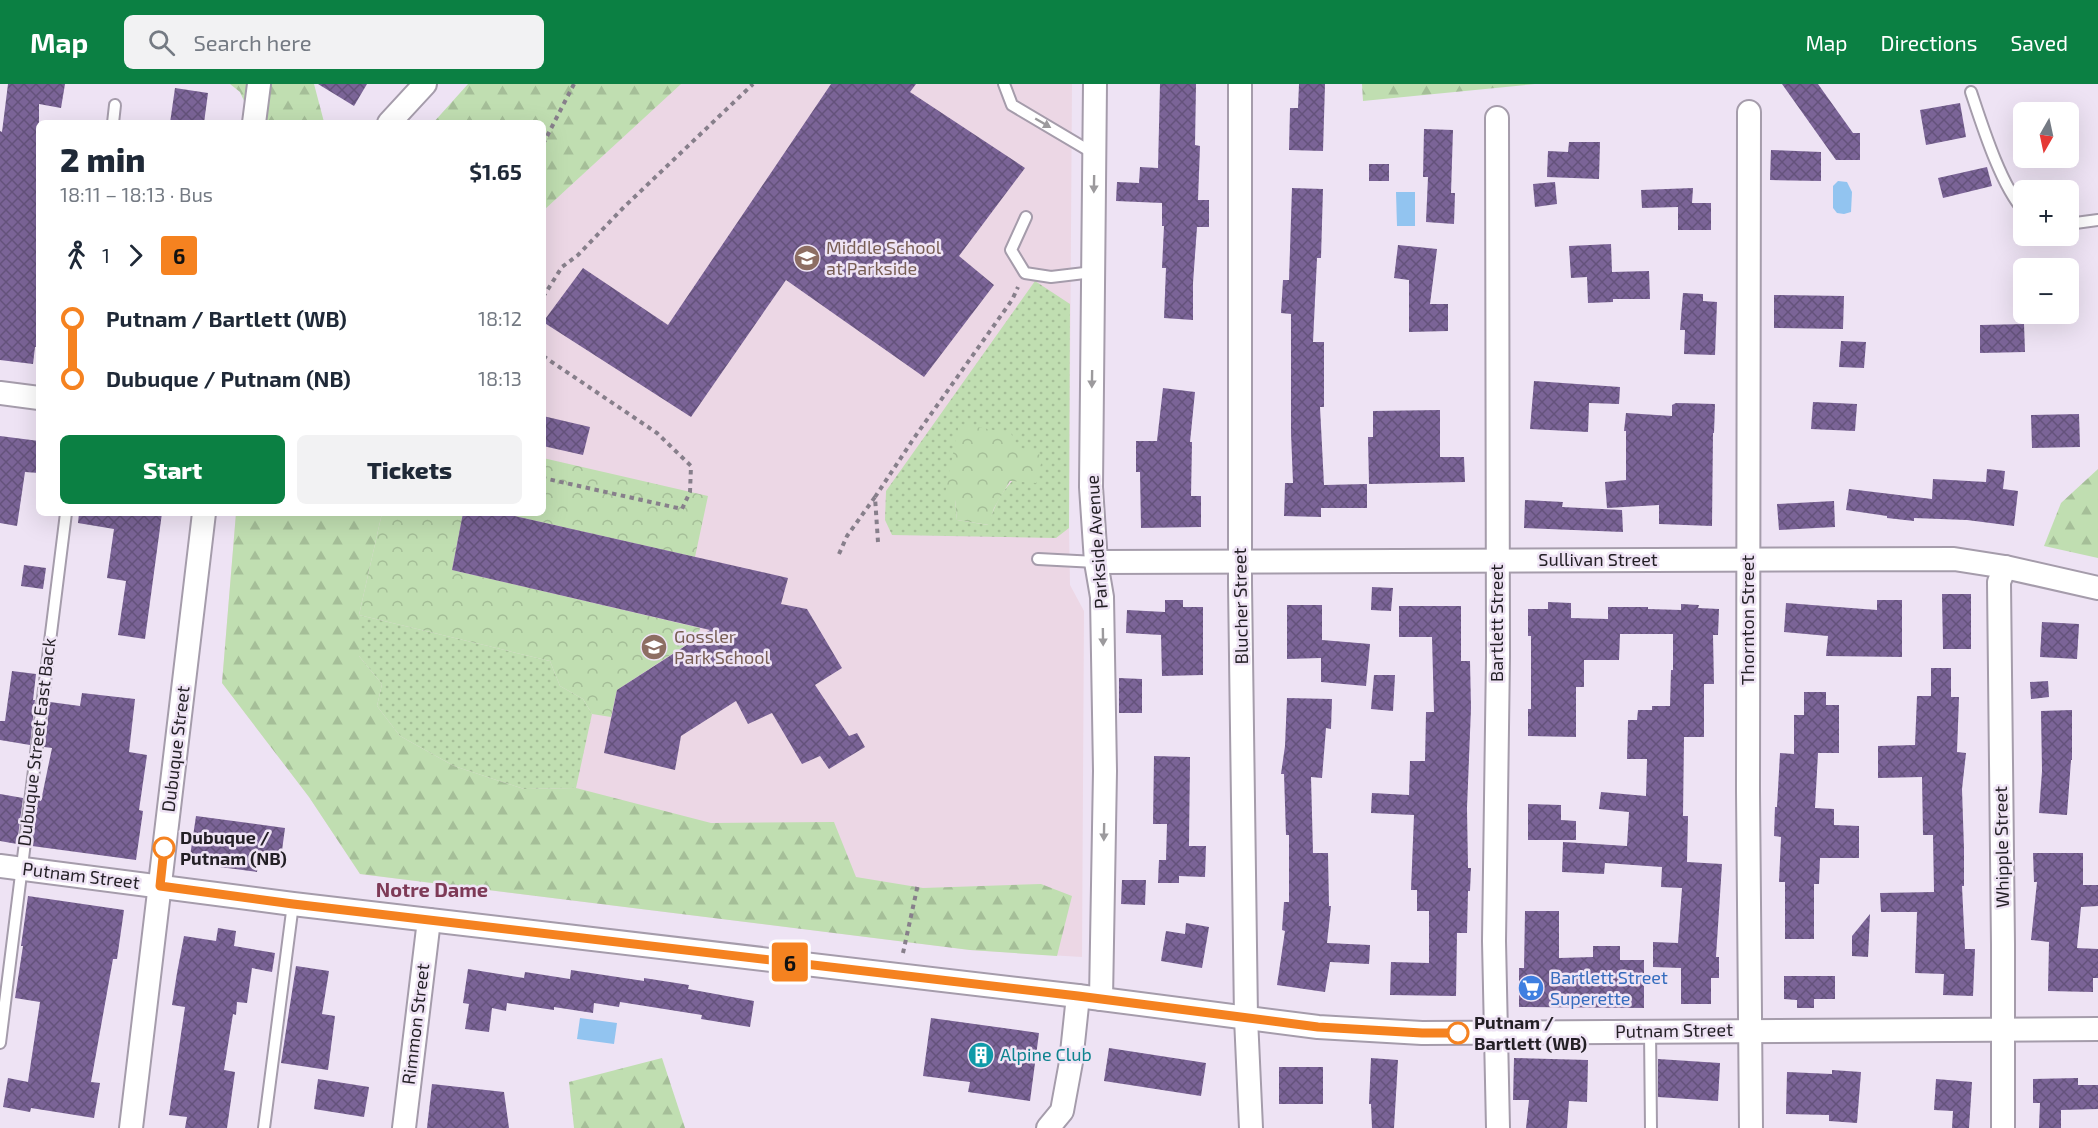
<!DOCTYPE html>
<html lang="en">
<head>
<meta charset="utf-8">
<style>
  :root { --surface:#fff; --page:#f2f2f3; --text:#1f2937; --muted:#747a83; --accent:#0b8043 }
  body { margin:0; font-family:"Exo 2",sans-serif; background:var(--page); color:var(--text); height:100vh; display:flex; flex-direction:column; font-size:22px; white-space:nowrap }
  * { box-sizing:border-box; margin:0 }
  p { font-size:20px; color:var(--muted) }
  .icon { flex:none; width:33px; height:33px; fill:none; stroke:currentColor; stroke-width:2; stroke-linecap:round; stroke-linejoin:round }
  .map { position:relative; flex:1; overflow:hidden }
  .details { position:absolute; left:36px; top:36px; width:510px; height:396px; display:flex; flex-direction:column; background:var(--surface); border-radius:9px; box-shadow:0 6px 24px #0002 }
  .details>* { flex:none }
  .badge { padding:0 12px; border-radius:4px; font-size:21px; line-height:39px }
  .needle { width:39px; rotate:189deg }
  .fabs { position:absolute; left:2013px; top:18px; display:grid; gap:12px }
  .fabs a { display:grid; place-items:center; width:66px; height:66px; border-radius:9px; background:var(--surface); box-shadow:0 6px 24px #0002; font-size:30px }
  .map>.badge { position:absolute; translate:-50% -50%; box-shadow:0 0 0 3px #fff }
  .legs { display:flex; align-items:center; gap:9px; height:66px; padding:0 24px; font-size:20px }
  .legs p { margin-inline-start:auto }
  .overview { display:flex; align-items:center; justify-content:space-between; height:102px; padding:0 24px }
  h1 { font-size:33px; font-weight:800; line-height:45px }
  .primary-button { display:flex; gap:12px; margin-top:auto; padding:12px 24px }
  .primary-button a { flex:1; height:69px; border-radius:9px; background:var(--accent); color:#fff; font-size:24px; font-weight:800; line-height:69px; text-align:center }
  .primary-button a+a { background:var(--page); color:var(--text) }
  ul { padding:0 24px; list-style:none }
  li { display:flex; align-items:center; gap:21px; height:60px; font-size:22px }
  li i { display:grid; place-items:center; width:9px; height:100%; margin:0 8px; background:currentColor }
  li i::after { content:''; width:15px; height:15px; margin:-8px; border:4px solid; border-radius:50%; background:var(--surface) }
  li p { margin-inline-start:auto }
  li:first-child i { background:linear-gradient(#0000 50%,currentColor 0) }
  li:last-child i { background:linear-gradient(currentColor 50%,#0000 0) }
  header { display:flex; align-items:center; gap:36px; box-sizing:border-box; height:84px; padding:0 30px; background:var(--accent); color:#fff }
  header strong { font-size:28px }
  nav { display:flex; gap:33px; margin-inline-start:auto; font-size:21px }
  .search { width:420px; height:54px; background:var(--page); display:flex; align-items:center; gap:15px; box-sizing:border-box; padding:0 21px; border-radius:9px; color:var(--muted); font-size:22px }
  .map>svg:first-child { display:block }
  .education { fill:#ecd7e5 }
  .grass { fill:url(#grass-dots); fill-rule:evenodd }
  .forest { fill:url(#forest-firs) }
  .park { fill:url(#park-crowns) }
  .water { fill:#92c4f0 }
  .building { fill:url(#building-cross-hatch) }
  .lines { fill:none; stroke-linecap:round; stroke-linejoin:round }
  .lane-casing { stroke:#a59cab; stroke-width:14 }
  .street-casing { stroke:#a59cab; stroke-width:26 }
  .path { stroke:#877f8b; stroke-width:4; stroke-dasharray:4.5 4.5; stroke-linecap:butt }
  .lane { stroke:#fff; stroke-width:10 }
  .street { stroke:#fff; stroke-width:22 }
  .oneway { fill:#9c9a9d }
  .line-1-casing { stroke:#fff; stroke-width:14 }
  .line-1 { stroke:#f58220; stroke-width:9 }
  .stop-1-dot { fill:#fff; stroke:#f58220; stroke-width:3 }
  .labels { text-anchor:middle; stroke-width:5; stroke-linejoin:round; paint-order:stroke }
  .education-label { font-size:18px; fill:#785e54; stroke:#eee3f4; text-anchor:start }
  .street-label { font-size:18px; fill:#231f25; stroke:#eee3f4 }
  .stop-label { font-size:18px; font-weight:bold; fill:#231f25; stroke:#eee3f4; text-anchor:start }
  .shop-label { font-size:18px; fill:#366cbe; stroke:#eee3f4; text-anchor:start }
  .culture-label { font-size:18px; fill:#0d838f; stroke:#eee3f4; text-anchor:start }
  .neighbourhood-label { font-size:20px; font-weight:bold; fill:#7e3a57; stroke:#eee3f4 }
</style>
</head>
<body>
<header>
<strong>Map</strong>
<div class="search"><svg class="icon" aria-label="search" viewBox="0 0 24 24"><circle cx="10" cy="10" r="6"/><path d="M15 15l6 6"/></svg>Search here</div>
<nav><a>Map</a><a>Directions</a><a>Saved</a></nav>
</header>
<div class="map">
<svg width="2098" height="1044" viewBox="0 0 2098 1044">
  <defs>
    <pattern id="grass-dots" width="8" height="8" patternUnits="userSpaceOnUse" patternTransform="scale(1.5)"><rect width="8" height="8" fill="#c0deb1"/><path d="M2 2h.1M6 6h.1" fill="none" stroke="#a5be98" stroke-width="1.8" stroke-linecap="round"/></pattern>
    <pattern id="forest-firs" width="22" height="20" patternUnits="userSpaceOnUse" patternTransform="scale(1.5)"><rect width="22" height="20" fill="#c0deb1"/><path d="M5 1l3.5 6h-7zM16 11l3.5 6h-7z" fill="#a5be98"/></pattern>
    <pattern id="park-crowns" width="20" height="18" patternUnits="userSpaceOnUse" patternTransform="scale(1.5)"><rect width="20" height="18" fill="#c0deb1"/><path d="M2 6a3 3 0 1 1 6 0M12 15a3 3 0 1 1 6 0" fill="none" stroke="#a5be98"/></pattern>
    <pattern id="building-cross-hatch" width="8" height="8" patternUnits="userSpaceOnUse" patternTransform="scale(1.5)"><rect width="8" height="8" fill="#7b6497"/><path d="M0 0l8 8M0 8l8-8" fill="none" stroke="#64527b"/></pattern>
  </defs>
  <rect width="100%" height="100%" fill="#eee3f4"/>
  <!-- education -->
  <path class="education" d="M680,0H1072L1069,444L1070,501L1084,527L1082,873L970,866L360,790L309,713L222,599L236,429H543V127Z"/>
  <!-- grass -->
  <g class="grass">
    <path d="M1035,197L1070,220L1069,444L1056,454L892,451L885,436L886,407ZM1043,372C1012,395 1001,403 988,441L957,436L955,416Z"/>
    <path d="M359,531L550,577L560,602L583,615L592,630L576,704L524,705L454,682L400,652L377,622L382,600L359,572Z"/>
  </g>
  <!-- forest -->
  <g class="forest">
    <path d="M230,0H314L324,38L254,39L240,8Z"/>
    <path d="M468,0H681L543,127V39H433Z"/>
    <path d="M1362,0H1535L1363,17Z"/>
    <path d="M2098,385V474L2044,462L2061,419Z"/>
    <path d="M236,429H382L359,531V572L382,600L377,622L400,652L454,682L524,705L576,704L711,739L834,738L856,793L923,804L1041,800L1072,812L1057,872L970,866L360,790L309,713L222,599Z"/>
    <path d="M662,974L685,1044H574L569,998Z"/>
  </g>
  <!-- park -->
  <g class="park">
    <path d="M959,340L1011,349L1016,362L1043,372L1036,399L1010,397L994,424L989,441L957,436L955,416L945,410Z"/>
    <path d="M543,374L708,412L695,473L501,429H543Z"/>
    <path d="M382,429H463L452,486L700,544L698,553L617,606L611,633L592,630L583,615L560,602L550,577L359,531Z"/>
  </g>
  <!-- water -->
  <g class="water">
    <path d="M1838,97L1847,98L1852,108L1851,128L1844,130L1837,129L1833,124V102Z"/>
    <path d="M1396,108H1415V142H1397Z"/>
    <path d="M580,934L617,939L614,960L577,955Z"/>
  </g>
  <!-- building -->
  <g class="building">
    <path d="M8,0H65L61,24L39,20V123L36,144L39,145V263H35L33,280L0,276V47L2,48Z"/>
    <path d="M318,0H367L354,22Z"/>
    <path d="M831,0H916L910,8L1025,84L959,172L994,201L924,293L786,196L691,333L543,238L583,184L668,241Z"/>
    <path d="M1160,0H1196L1195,61L1200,62L1198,116H1209V143H1197L1193,199V236L1164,234L1166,184H1162L1164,142H1162V119L1116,117L1117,98L1139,99L1140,83L1158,84Z"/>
    <path d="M1299,0H1325L1323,67L1289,66L1290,24H1298Z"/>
    <path d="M1782,0H1818L1853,49H1860V76H1836Z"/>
    <path d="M175,4L208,9L204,39H170Z"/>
    <path d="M1960,19L1966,53L1926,61L1920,26Z"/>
    <path d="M1424,45L1453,46L1451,109H1455L1454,140L1426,138L1428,93H1423Z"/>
    <path d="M1569,58H1600L1599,95L1547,93L1548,67L1568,68Z"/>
    <path d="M1771,66L1821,68V97L1770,96Z"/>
    <rect x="1369" y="80" width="20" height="17"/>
    <path d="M1987,83L1992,102L1943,114L1938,94Z"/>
    <path d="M1555,98L1557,120L1535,123L1533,100Z"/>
    <path d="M1292,104L1323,105L1321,174H1317L1313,258H1324V323H1320L1324,401L1367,400V424H1321V433L1284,432L1285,399H1293L1291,349V230L1281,229L1283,196H1289Z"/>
    <path d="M1693,104L1692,119H1711V146H1678V123L1642,124L1641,106Z"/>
    <path d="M1611,160L1612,188L1649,187L1650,215H1613V218L1588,219L1587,193L1571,194L1569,162Z"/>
    <path d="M1398,161L1437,165L1430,220H1448V247L1409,248V196L1394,194Z"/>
    <path d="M1683,209L1703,210V217L1717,218L1715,271L1684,270L1685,246H1680Z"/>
    <path d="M1774,211L1844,212L1843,245L1774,244Z"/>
    <path d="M2024,240L2025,268L1980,269V241Z"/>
    <path d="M1841,257L1866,258L1864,284L1839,283Z"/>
    <path d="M1534,297L1620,303L1619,320L1589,319L1588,348L1530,345Z"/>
    <path d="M1163,304L1195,308L1190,358H1192L1191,412H1201V443L1141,444L1140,388H1136V357H1157Z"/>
    <path d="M1813,318L1857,320L1855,347L1811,345Z"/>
    <path d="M1676,319L1715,320L1714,349H1713L1712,442L1659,440V421L1607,424L1605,398L1626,396V347H1624L1626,329L1672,332V321Z"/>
    <path d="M1440,326V373H1464L1465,398L1369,400L1368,353H1373V327Z"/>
    <path d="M2079,330L2080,363L2032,364L2031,331Z"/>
    <path d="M543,332L590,343L583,371L543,362Z"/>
    <path d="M0,352L39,357V389L25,388L17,442L0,439Z"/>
    <path d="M1987,385L2005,387L2003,405L2018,407L2014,442L1967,436L1914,434V437L1887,434V432L1846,426L1849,405L1932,415L1933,395L1986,398Z"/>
    <path d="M1525,416L1563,418L1562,423L1622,426L1623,448L1524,444Z"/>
    <path d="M1834,417L1835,443L1779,446L1777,420Z"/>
    <path d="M79,429H162L145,555L118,551L126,497L107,494L114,445L78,439Z"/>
    <path d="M463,429H501L788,494L781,520L807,525L842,584L815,601L849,652L857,649L865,663L829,685L820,672L802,680L772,629L748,640L736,617L681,652L675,686L604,669L617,606L710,546L452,486Z"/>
    <path d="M24,481L46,484L43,505L21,502Z"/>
    <path d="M1372,503L1393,504L1391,527L1371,526Z"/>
    <path d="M1942,510H1971V565H1943Z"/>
    <path d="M1165,516H1183V523H1203V591L1162,592L1161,551L1126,549L1127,526L1165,528Z"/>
    <path d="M1877,516H1902V573L1826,572L1828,552L1784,548L1786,519L1877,526Z"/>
    <path d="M1548,518L1571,519V534L1608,535V523H1648V525L1681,526V520L1699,521L1698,524L1719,525L1718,551H1713L1714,600H1704V653H1684L1683,732H1688L1687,778L1722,780L1716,873H1719V894H1711V920H1681V884L1653,883V858L1678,859L1682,804L1661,803L1662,783L1605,779L1604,790L1562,788L1563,758L1627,762L1629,728L1599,725L1601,708L1646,712L1647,675H1627L1628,636H1637L1638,626H1652V622H1670L1671,586H1673V550H1620L1619,576H1584V603H1576V653L1528,652V625H1531V552H1528V525H1548Z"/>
    <path d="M1287,521H1322V556L1370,560L1366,602L1321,598V574L1287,575Z"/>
    <path d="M1399,522H1461V577H1470L1471,624L1467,724L1468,784H1471L1470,807H1468L1467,849H1457L1456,912L1390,911L1391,878L1429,879V827H1417V806H1411L1414,731L1371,729L1372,709L1409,711L1410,677H1425L1426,628H1434L1432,553H1399Z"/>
    <path d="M2042,538L2079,540L2077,575L2040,573Z"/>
    <path d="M1931,584H1951V613H1959L1957,668L1966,669L1962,705L1964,765V802H1962L1965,865H1975L1973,912L1943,911L1944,890L1915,889L1917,828H1881L1880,809L1934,808L1933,751H1923L1922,693L1878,694V662L1915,661L1917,612H1931Z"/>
    <path d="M12,587L36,590L33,616H35L30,661L0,656V637H5Z"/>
    <path d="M1374,591H1395L1393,627L1371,625Z"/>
    <path d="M1119,594L1142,595V629H1119Z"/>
    <path d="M2048,597L2049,613L2031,615L2030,598Z"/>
    <path d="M1804,608H1826V621H1839V669H1818L1815,724L1834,725V741L1859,742V774H1820L1819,800H1814V855H1785V798H1779L1781,753L1774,752L1775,723H1777L1780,669L1794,670V631H1804Z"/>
    <path d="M82,609L135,615L129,668L147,671L139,726L143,727L136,776L32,762L38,716L41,717L52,664L44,663L50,618L80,622Z"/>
    <path d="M1287,614L1332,615L1331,645L1326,644L1322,694L1311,693L1313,769H1328L1329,822H1331L1327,859L1370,861L1369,880L1330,878L1325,908L1277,901L1285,847L1282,846L1284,818H1289V751H1286L1284,690H1281L1285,662Z"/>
    <path d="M2072,626V676H2071L2067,731L2039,729L2042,687L2041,627Z"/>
    <path d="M1154,672L1190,673L1189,762H1206L1205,793L1179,792V799H1158L1159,776H1166L1167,740H1153Z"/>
    <path d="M0,710L23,714L17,760L0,757Z"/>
    <path d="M1528,720L1561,721V736L1576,737V756H1528Z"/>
    <path d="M196,732L285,744L281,774L259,771L257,788L189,779Z"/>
    <path d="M2033,769H2083V801H2098V822L2081,823L2077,864L2098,865V894H2093V908L2048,907L2049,858L2031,856L2037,798H2034Z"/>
    <path d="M1122,796H1146L1145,821L1121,820Z"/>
    <path d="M28,812L124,826L117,875H113L91,998L100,999L94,1034L31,1024L30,1028L3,1023L8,994L28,998L40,918L15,914L23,862H21Z"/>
    <path d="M1525,827H1559V874L1593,873V862H1620V876H1644V924L1519,923V884H1524Z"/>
    <path d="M1870,830L1868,873L1852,872V852Z"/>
    <path d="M1186,839L1209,843L1202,884L1161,877L1166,847L1185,850Z"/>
    <path d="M218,844L236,847L234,862L275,869L272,888L252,884L247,919L237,918L236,931L233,930L224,986L235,988L227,1044H185L187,1033L169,1031L185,923L172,921L177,889L184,852L216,857Z"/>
    <path d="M296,882L329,887L322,930L335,932L328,986L281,979Z"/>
    <path d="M468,885L524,894L525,888L570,895L571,886L644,897V894L689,901L688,905L754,917L750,943L701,935L702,931L620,918L619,923L594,919L593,929L554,923V926L507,919L506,927L492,924L489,948L465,945L469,920L463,919Z"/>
    <path d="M1784,892H1835V915H1814V924H1797V916L1784,915Z"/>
    <path d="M931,934L1039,949L1030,1017L968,1008L970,998L923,992Z"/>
    <path d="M1109,964L1206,979L1201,1012L1104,997Z"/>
    <path d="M1371,974L1398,976L1394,1044H1372L1371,1020H1369Z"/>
    <path d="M1514,974L1588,976L1587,1018L1569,1017L1567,1044H1526L1529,1016H1513Z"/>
    <path d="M1658,975L1720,979L1718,1017L1658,1013Z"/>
    <rect x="1279" y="983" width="44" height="37"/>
    <path d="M1832,986L1861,988L1857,1039L1829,1037V1031L1786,1030L1787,988L1832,990Z"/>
    <path d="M2078,994V1001H2098V1025L2061,1026V1044H2039L2040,1019H2033V995Z"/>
    <path d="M318,995L369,1003L364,1033L314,1025Z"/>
    <path d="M1936,995L1972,998L1969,1044H1952L1953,1027L1934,1026Z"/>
    <path d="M432,1000L504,1008L509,1044H427Z"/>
  </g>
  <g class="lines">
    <defs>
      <g id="lane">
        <path d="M1004,0L1012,21L1093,69"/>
        <path d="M1971,8C1982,41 2001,102 2024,127"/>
        <path d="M113,39L115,21"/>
        <path d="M1026,133L1011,166L1025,189L1051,193L1093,188"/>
        <path d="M2068,140L2098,136"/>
        <path d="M1038,475L1096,478"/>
        <path d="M1650,947L1651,1044"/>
        <path d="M0,959L66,429"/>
        <path d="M264,1044L293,820"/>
      </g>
      <g id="street">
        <path d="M1095,0L1091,403L1096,478L1102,513L1105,687L1101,915"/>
        <path d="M1240,0V500L1246,934L1251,1044"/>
        <path d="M1749,28L1748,707L1751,1044"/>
        <path d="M1497,34L1498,572L1494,857L1498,1044"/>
        <path d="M254,39L259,0"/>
        <path d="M389,39L425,0"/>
        <path d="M0,309L39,314"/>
        <path d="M1096,478L1954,475L2005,483L2098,504"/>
        <path d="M0,782L293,820L1078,912L1318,943L1422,949L2098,945"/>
        <path d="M131,1044L204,429"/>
        <path d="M404,1044L429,836"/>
        <path d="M1048,1044L1062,1027L1071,978L1078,912"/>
        <path d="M2003,1044V860L1999,498L2005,483"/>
      </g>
    </defs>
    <!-- lane casing -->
    <use href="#lane" class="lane-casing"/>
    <!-- street casing -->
    <use href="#street" class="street-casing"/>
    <!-- path -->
    <g class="path">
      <path d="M543,60L574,0"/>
      <path d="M543,213L562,183L578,171L623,124L753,0"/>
      <path d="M543,272L657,349L691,382L690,408L682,425L543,394"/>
      <path d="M878,458L875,413L914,354L1012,216L1018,203"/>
      <path d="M839,470L847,452L875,413"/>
      <path d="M903,869L918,800"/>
    </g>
    <!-- lane -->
    <use href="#lane" class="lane"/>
    <!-- street -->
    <use href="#street" class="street"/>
  </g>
  <!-- one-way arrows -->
  <defs><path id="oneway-solid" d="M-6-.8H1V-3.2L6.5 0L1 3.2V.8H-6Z" transform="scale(1.5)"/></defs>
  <g class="oneway">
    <use href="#oneway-solid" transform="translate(1043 39) rotate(30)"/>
    <use href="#oneway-solid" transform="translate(1094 100) rotate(91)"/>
    <use href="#oneway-solid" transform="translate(1092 295) rotate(91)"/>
    <use href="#oneway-solid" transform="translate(1103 553) rotate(89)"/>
    <use href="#oneway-solid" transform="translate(1104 748) rotate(91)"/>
  </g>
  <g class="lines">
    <defs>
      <path id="line-1" d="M164,764L160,802L293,820L1078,912L1318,943L1422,949H1458"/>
    </defs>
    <!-- line-1 casing -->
    <use href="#line-1" class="line-1-casing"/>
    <!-- line-1 -->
    <use href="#line-1" class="line-1"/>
  </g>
  <!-- icons -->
  <defs>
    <symbol id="school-disc" viewBox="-11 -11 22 22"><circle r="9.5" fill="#8d6e63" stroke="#eee3f4"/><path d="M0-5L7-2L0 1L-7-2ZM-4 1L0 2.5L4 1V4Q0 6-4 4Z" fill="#fff"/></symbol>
    <symbol id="supermarket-disc" viewBox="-11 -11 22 22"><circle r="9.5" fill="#3f7fe0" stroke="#eee3f4"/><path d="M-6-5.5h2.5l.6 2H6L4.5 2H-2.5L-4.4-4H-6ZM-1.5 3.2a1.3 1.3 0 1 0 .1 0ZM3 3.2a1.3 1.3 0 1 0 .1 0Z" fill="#fff"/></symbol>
    <symbol id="building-disc" viewBox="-11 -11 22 22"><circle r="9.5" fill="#0f9aa8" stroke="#eee3f4"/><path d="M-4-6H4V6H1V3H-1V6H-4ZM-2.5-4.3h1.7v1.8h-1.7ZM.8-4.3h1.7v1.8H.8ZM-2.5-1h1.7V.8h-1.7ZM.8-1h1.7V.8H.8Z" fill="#fff"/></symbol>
  </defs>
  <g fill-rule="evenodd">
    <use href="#school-disc" x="792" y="159" width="30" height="30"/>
    <use href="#school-disc" x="639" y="548" width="30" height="30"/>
    <use href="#supermarket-disc" x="1516" y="889" width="30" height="30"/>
    <use href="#building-disc" x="966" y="956" width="30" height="30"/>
  </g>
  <!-- markers -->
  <g class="stop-1-dot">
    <circle cx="164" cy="764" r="10"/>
    <circle cx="1458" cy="949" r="10"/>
  </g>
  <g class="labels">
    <!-- education labels -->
    <g class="education-label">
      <text x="826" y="170">Middle School<tspan x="826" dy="21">at Parkside</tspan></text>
      <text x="674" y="559">Gossler<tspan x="674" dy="21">Park School</tspan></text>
    </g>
    <!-- street labels -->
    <g class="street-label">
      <text transform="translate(1097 458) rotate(-94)" y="6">Parkside Avenue</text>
      <text x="1598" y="482">Sullivan Street</text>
      <text transform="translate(1241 522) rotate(-91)" y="6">Blucher Street</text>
      <text transform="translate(1748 536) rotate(-90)" y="6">Thornton Street</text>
      <text transform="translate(1497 539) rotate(-90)" y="6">Bartlett Street</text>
      <text transform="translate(37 658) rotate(-83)" y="6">Dubuque Street East Back</text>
      <text transform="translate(176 665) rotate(-83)" y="6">Dubuque Street</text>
      <text transform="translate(2002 763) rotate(-91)" y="6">Whipple Street</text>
      <text transform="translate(81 792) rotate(7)" y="6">Putnam Street</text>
      <text transform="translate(416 940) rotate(-83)" y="6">Rimmon Street</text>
      <text transform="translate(1674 947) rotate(-1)" y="6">Putnam Street</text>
    </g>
    <!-- stop labels -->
    <g class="stop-label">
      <text x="180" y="760">Dubuque /<tspan x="180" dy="21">Putnam (NB)</tspan></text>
      <text x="1474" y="945">Putnam /<tspan x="1474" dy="21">Bartlett (WB)</tspan></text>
    </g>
    <!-- shop labels -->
    <g class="shop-label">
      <text x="1550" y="900">Bartlett Street<tspan x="1550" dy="21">Superette</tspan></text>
    </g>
    <!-- culture labels -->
    <g class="culture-label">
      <text x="1000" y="977">Alpine Club</text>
    </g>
    <!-- neighbourhood labels -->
    <g class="neighbourhood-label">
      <text x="432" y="813">Notre Dame</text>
    </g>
  </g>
</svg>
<div class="fabs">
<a><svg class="needle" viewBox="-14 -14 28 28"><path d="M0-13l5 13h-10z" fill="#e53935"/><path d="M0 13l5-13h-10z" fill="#747a83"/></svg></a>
<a>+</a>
<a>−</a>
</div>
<b class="badge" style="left:790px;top:878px;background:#f58220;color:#111">6</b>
<section class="details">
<div class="overview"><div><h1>2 min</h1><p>18:11 – 18:13 · Bus</p></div><b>$1.65</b></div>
<div class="legs"><svg class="icon" aria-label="walk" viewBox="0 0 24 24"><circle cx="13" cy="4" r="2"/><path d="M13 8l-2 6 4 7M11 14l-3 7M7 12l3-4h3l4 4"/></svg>1<svg class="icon" aria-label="forward" viewBox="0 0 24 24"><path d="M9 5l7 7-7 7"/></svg><b class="badge" style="background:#f58220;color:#111">6</b></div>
<ul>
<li><i style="color:#f58220"></i><b>Putnam / Bartlett (WB)</b><p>18:12</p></li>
<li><i style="color:#f58220"></i><b>Dubuque / Putnam (NB)</b><p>18:13</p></li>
</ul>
<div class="primary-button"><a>Start</a><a>Tickets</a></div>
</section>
</div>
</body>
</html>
